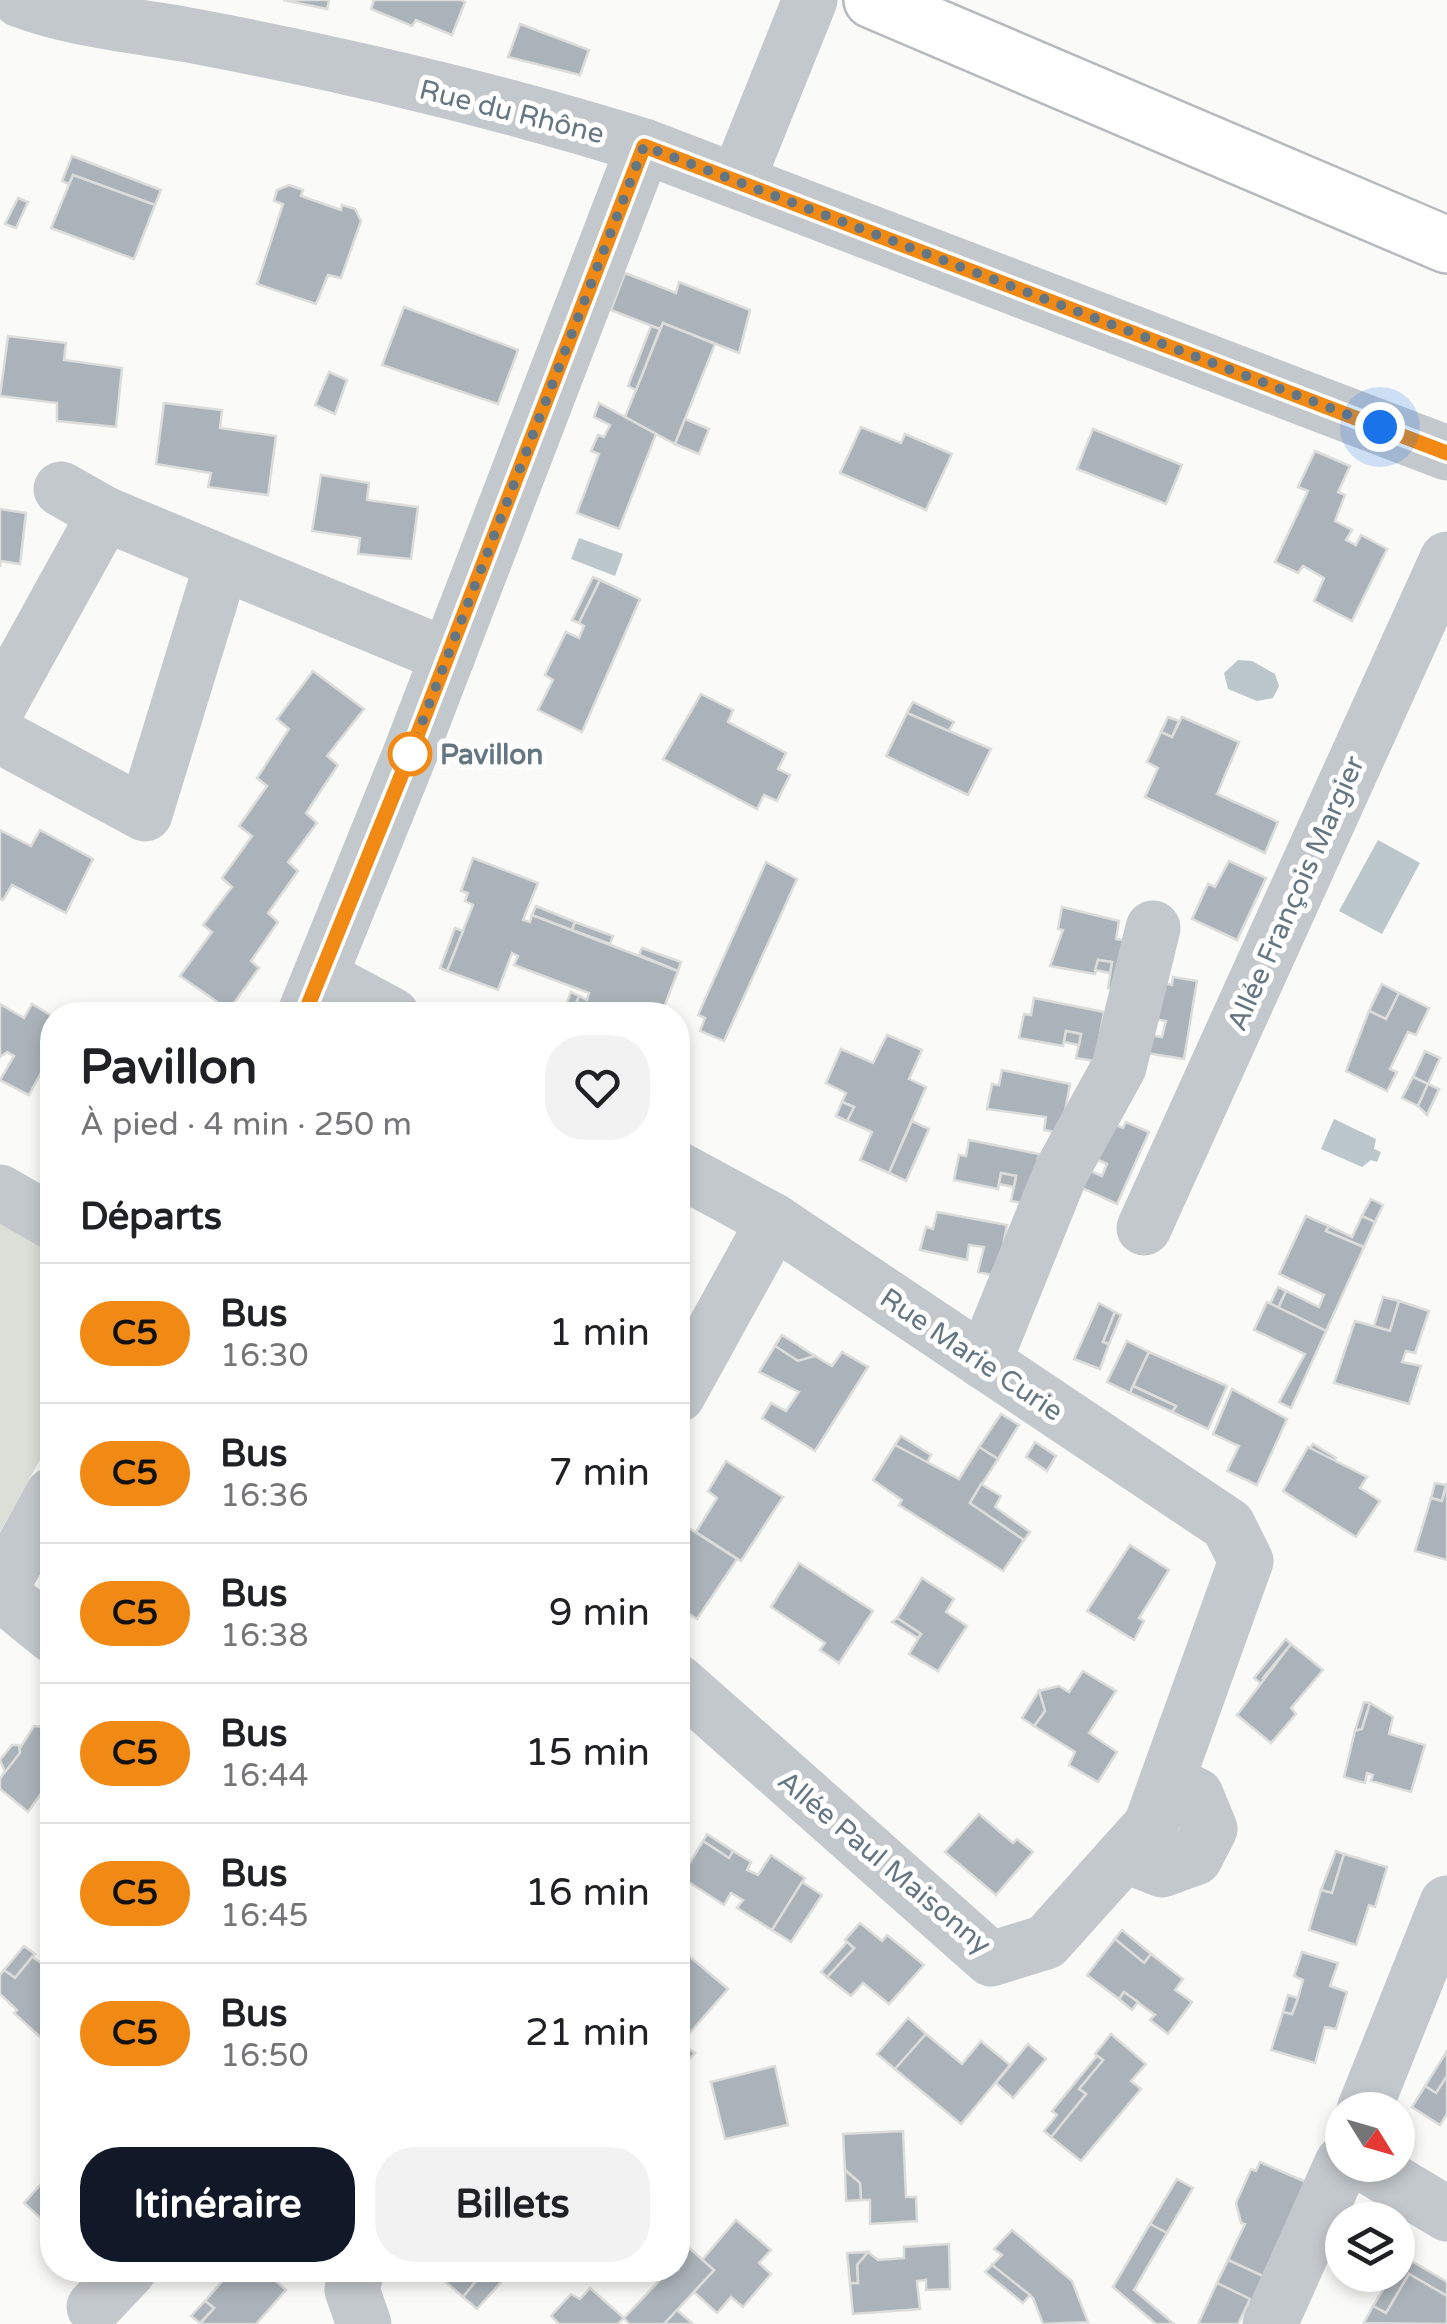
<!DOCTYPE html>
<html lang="fr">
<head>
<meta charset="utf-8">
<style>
  :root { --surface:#fff; --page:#f2f2f2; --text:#202124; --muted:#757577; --line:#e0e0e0; --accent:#111827 }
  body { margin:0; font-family:"Varela Round",sans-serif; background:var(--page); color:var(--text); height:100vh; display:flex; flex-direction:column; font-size:38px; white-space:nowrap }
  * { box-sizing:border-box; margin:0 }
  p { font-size:32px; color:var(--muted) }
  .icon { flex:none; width:55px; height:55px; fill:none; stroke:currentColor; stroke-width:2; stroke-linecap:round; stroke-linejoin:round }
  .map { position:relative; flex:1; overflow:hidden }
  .side { position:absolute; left:40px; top:1002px; width:650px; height:1280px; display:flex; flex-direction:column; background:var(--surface); border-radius:40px; box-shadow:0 5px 15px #0003 }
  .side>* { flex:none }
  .badge { padding:0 20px; border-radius:32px; font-size:35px; line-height:65px }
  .needle { width:65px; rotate:127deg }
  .fabs { position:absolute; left:1325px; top:2092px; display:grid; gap:20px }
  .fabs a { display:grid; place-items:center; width:90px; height:90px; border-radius:50%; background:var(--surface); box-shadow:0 5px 15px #0003; font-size:50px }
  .you { position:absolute; width:50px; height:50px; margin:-25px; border:8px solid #fff; border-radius:50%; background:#1a73e8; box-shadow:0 0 0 15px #1a73e833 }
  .map>.badge { position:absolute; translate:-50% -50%; box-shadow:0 0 0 5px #fff }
  h2 { padding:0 40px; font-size:38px; line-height:90px }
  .round { display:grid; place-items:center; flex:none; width:105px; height:105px; border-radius:40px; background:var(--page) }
  .summary { display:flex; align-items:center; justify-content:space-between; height:170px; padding:0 40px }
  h1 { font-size:48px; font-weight:800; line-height:75px }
  .action { display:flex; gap:20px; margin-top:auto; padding:20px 40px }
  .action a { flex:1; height:115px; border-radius:40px; background:var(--accent); color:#fff; font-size:40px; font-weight:800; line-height:115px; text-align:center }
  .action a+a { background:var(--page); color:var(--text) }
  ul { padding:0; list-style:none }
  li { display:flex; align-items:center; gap:30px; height:140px; padding:0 40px; border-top:2px solid var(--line) }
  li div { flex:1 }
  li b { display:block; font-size:38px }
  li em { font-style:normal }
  li .badge { min-width:110px; font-weight:700; text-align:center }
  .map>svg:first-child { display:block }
  .green { fill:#dadfd7 }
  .water { fill:#bbc7cb }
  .building { fill:#aab3b9; stroke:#dcdcda; stroke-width:2.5 }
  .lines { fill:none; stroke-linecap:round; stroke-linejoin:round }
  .major-casing { stroke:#b5babe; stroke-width:60 }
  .minor { stroke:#c3c8cc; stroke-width:55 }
  .major { stroke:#fff; stroke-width:55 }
  .line-casing { stroke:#fff; stroke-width:22 }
  .line { stroke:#f18a14; stroke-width:15 }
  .walk { stroke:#657683; stroke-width:10; stroke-dasharray:0 18 }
  .stop-dot { fill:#fff; stroke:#f18a14; stroke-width:5 }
  .labels { text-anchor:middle; stroke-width:10; stroke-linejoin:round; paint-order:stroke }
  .street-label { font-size:28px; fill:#657683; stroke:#fff }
  .stop-label { font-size:28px; font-weight:bold; fill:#657683; stroke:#fff; text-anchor:start }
</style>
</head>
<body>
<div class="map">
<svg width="1447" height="2324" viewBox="0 0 1447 2324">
  <rect width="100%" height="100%" fill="#fafaf8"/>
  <!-- green -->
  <path class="green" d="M0,1222L52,1251V1438L0,1532Z"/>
  <!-- water -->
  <g class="water">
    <path d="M579,538L623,554L615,576L571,559Z"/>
    <path d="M1238,660L1252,661L1275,674L1279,686L1273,698L1257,701L1228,689L1224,673Z"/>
    <path d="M1378,840L1420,863L1382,934L1339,911Z"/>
    <path d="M1334,1119L1376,1139L1374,1149L1381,1152L1377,1162L1371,1160L1362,1167L1321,1149Z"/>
  </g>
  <!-- building -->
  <g class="building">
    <path d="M283,0H329L327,9Z"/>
    <path d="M374,0H461L465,2L452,35L416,20L412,26L371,9Z"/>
    <path d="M520,24L589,50L580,75L508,57Z"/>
    <path d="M72,156L161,190L155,205L73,175L69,184L62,181Z"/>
    <path d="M73,175L155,205L134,259L51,228Z"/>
    <path d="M289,185L303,190L301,196L341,210L342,205L355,209L361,221L341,278L328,275L316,304L257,284L283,204L274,201L277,190Z"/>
    <path d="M18,198L28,202L16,228L5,224Z"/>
    <path d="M625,273L676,293L679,282L750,310L739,353L663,323L660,329L611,310Z"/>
    <path d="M404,307L518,350L498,404L382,365Z"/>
    <path d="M663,323L715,344L675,444L625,417Z"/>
    <path d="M651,326L660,329L636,390L628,386Z"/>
    <path d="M8,336L66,343L64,360L122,368L116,427L57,421V403L0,396Z"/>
    <path d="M329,372L347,380L335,414L315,405Z"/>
    <path d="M164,403L222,410L220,428L276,436L268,495L208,487L211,473L156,464Z"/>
    <path d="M599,403L656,434L619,529L577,513L599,454L591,451L598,435L604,437L610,425L594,417Z"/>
    <path d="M685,419L709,429L699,454L675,444Z"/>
    <path d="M861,427L901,443L905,434L952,454L926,510L840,473Z"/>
    <path d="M1093,429L1182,465L1166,504L1077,469Z"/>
    <path d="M1315,451L1350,466L1338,492L1345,495L1335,521L1352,530L1346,540L1356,545L1361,535L1387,549L1352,621L1314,601L1324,578L1303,566L1298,573L1275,562L1308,491L1298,487Z"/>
    <path d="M321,475L369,483L367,500L418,507L411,559L358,554L360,538L312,531Z"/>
    <path d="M0,509L26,513L20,564L1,561L0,567Z"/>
    <path d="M593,577L600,580L579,623L572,620Z"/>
    <path d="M600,580L640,599L582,732L538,710L553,680L545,675L566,632L579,638L584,626L579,623Z"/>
    <path d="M313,671L364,709L327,756L338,765L306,813L317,823L288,862L298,871L268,913L278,922L251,961L259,968L229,1010L180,976L212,932L203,925L232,887L222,878L252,836L239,826L267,786L257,778L289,729L277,719Z"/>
    <path d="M701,694L733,710L728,722L786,753L778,769L790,775L777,801L764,795L757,809L663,759Z"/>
    <path d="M913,702L954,722L948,732L907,713Z"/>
    <path d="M907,713L991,749L968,795L886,756Z"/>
    <path d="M1168,717L1179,721L1172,737L1161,732Z"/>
    <path d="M1182,717L1239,742L1217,794L1278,822L1265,853L1145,797L1158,768L1147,762L1161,732L1172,737Z"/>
    <path d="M0,830L31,846L40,830L93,859L66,913L12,885L3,900L0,899Z"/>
    <path d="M473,858L538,883L523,920L530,922L532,915L678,971L661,1015L622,1006L619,1012L627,1015H571L579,996L587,1000L589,993L514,965L518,956L512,953L498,990L447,971L473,905L465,901L468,893L461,891Z"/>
    <path d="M1229,861L1266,878L1237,940L1192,919L1208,884L1215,887Z"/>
    <path d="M766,862L797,879L724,1041L700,1031L705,1018L698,1015Z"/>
    <path d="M536,906L575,922L572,930L532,915Z"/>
    <path d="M1062,907L1119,921L1116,939L1135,942L1126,991L1108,988L1112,962L1098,960L1095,974L1050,966L1063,930L1058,929Z"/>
    <path d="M575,922L613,936L610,944L572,930Z"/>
    <path d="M455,928L463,931L447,971L440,968Z"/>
    <path d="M642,948L681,962L678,971L639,955Z"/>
    <path d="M1098,960L1112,962L1110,973L1095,970Z"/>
    <path d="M1173,977L1197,981L1184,1059L1134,1051L1137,1033L1162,1037L1166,1021L1148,1018L1154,981L1172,985Z"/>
    <path d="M1382,984L1399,993L1386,1019L1369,1011Z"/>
    <path d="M571,992L579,996L571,1015H562Z"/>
    <path d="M1399,993L1429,1008L1416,1035L1408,1032L1390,1069L1397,1072L1387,1091L1346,1071L1369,1011L1386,1019Z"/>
    <path d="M1034,998L1104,1012L1095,1061L1076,1058L1081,1034L1066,1031L1063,1046L1019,1038L1024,1014L1031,1015Z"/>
    <path d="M0,1004L24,1018L32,1004L52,1016V1052L29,1095L0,1080L14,1056L7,1052L0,1057Z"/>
    <path d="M1066,1031L1081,1034L1079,1045L1064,1042Z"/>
    <path d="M887,1035L922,1050L909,1079L926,1087L889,1173L860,1160L872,1132L847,1121L854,1107L842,1102L846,1093L826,1083L841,1049L873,1063Z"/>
    <path d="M1425,1051L1440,1058L1428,1084L1413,1077Z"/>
    <path d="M1002,1070L1070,1084L1061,1133L1044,1130L1046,1117L987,1109L992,1084L999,1085Z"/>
    <path d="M1413,1077L1428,1084L1418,1106L1402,1098Z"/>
    <path d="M1428,1084L1439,1089L1427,1115L1418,1106Z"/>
    <path d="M842,1102L854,1107L847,1121L836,1116Z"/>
    <path d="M912,1121L929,1129L906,1181L889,1173Z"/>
    <path d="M1109,1122L1123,1128L1126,1122L1149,1132L1117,1204L1071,1183L1079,1166L1102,1176L1107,1164L1092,1157Z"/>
    <path d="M969,1140L1039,1154L1028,1204L1011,1201L1016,1176L1001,1173L998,1189L954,1180L959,1155L966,1156Z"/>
    <path d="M1001,1173L1016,1176L1014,1187L999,1184Z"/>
    <path d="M1371,1199L1383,1205L1375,1222L1362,1216Z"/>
    <path d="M937,1212L1007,1225L997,1276L978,1272L984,1247L969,1245L967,1260L920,1250L926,1227L933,1229Z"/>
    <path d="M1306,1216L1329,1226L1326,1231L1364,1247L1326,1331L1278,1308L1286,1291L1319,1307L1324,1295L1279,1274Z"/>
    <path d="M1362,1216L1375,1222L1364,1247L1326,1231L1329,1226L1352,1237Z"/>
    <path d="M1278,1287L1286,1291L1278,1308L1270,1304Z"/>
    <path d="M1383,1297L1399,1301L1390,1331L1374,1326Z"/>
    <path d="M1399,1301L1429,1311L1415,1353L1406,1351L1402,1362L1421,1366L1409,1404L1334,1383L1355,1321L1390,1331Z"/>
    <path d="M1267,1302L1326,1331L1291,1408L1279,1402L1305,1354L1254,1330Z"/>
    <path d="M1099,1303L1115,1312L1103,1342L1109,1344L1100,1369L1074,1359Z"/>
    <path d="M1115,1312L1121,1315L1109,1344L1103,1342Z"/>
    <path d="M782,1335L815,1356L798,1361L775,1346Z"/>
    <path d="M1127,1341L1149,1352L1130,1393L1107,1382Z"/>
    <path d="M775,1346L798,1361L815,1356L832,1366L842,1352L868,1367L815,1451L762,1418L771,1403L786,1411L799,1392L759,1372Z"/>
    <path d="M1149,1352L1227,1386L1208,1429L1172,1412L1176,1406L1133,1386Z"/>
    <path d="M1133,1386L1176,1406L1172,1412L1130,1393Z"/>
    <path d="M1232,1389L1287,1419L1257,1485L1227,1471L1239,1446L1213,1434Z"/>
    <path d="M1001,1414L1019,1425L998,1459L979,1447Z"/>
    <path d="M901,1436L931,1455L926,1464L895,1445Z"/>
    <path d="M1035,1442L1056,1456L1047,1471L1026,1457Z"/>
    <path d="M1313,1444L1336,1458L1333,1463L1310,1448Z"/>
    <path d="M895,1445L959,1479L979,1447L998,1459L970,1503L1024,1540L1003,1571L899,1505L902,1500L873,1480Z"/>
    <path d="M1308,1447L1367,1477L1360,1488L1380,1501L1356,1537L1283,1491Z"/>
    <path d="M726,1461L783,1497L741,1561L696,1532L717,1498L708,1491Z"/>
    <path d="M1435,1483L1446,1485L1442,1501L1431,1498Z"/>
    <path d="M1447,1483V1560L1415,1551L1431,1498L1442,1501Z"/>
    <path d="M981,1484L1001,1496L995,1507L1030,1532L1024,1540L970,1503Z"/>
    <path d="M684,1525L737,1559L697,1619L678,1607V1535Z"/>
    <path d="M1130,1545L1169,1570L1139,1618L1144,1621L1134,1640L1087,1611Z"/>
    <path d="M799,1563L873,1611L839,1663L820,1650L825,1643L771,1607Z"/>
    <path d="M922,1578L954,1599L946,1612L967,1626L938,1671L909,1654L921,1634L897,1618Z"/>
    <path d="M897,1618L921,1634L918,1638L892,1622Z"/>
    <path d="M1286,1639L1291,1644L1263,1678L1267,1680L1263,1685L1254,1678Z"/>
    <path d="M1291,1644L1323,1670L1291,1708L1296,1714L1271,1743L1237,1715Z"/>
    <path d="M1083,1671L1116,1691L1089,1733L1117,1752L1098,1782L1069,1765L1075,1752L1034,1726L1045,1711L1039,1691L1059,1686L1069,1692Z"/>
    <path d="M1039,1691L1045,1711L1034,1726L1022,1718Z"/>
    <path d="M1364,1702L1370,1703L1362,1729L1355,1731Z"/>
    <path d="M1370,1703L1393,1717L1389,1734L1425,1745L1411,1792L1371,1781L1373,1775L1367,1773L1365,1783L1344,1777L1355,1731L1362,1729Z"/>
    <path d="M52,1716V1778L28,1812L0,1789V1779L34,1726L43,1727Z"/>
    <path d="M12,1745H19L20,1753L5,1772L0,1760Z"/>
    <path d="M979,1814L1013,1843L1017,1839L1033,1852L996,1895L945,1852Z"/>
    <path d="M707,1834L733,1851L729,1858L703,1841Z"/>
    <path d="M703,1841L729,1858L733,1851L751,1862L747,1870L758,1875L771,1855L805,1878L772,1930L737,1908L743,1900L731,1893L724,1905L681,1877Z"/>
    <path d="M1336,1851L1344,1854L1332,1893L1321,1890Z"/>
    <path d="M1344,1854L1387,1867L1375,1907L1369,1905L1356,1945L1309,1930L1321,1890L1332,1893Z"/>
    <path d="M802,1882L822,1895L791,1942L772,1930Z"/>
    <path d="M860,1923L882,1941L887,1935L924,1965L889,2004L863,1983L851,1996L827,1977L854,1948L845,1940Z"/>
    <path d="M1122,1930L1151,1954L1144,1963L1115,1939Z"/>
    <path d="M1115,1939L1144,1963L1151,1954L1183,1979L1175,1990L1192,2002L1168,2034L1150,2020L1155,2015L1124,1992L1119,1999L1087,1975Z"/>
    <path d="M847,1942L854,1948L827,1977L821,1972Z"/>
    <path d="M24,1946L35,1954L15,1978L4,1970Z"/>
    <path d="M683,1951L728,1989L681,2043L695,2053L681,2069L678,1957Z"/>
    <path d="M1302,1952L1338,1963L1330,1986L1347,1992L1336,2029L1325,2027L1315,2063L1271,2050L1283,2012L1292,2014L1298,1998L1303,1980L1294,1976Z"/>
    <path d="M32,1957L52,1970V2048L14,2013L17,2010L0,1994V1975L4,1970L15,1978Z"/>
    <path d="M1124,1992L1138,2002L1132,2010L1119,1999Z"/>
    <path d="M1288,1995L1298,1998L1292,2014L1283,2012Z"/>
    <path d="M908,2018L926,2034L895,2069L877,2054Z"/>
    <path d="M926,2034L962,2064L981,2041L1010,2065L961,2124L895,2069Z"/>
    <path d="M1111,2034L1146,2064L1131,2081L1141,2089L1081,2161L1051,2137L1086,2094L1079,2089L1103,2060L1095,2054Z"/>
    <path d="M1028,2044L1046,2059L1013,2098L996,2083Z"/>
    <path d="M1447,2051V2076L1436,2093L1425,2086Z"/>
    <path d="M1097,2056L1103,2060L1079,2089L1086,2094L1051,2137L1044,2131L1057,2115L1052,2111Z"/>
    <path d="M775,2066L788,2125L725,2139L711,2082Z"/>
    <path d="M1447,2076V2114L1440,2125L1412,2107L1425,2086L1436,2093Z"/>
    <path d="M903,2131L906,2197H916L917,2221L870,2224V2200H861L860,2183L845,2170L843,2134Z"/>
    <path d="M1260,2162L1308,2183L1265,2277L1228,2260L1245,2224L1241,2223L1236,2203L1251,2169L1256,2171Z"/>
    <path d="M845,2170L860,2183L861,2200L846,2201Z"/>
    <path d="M52,2172V2229L24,2203Z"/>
    <path d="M1177,2179L1193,2188L1167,2233L1150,2224Z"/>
    <path d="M736,2220L771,2250L759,2263L771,2274L743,2307L731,2297L717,2313L694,2292L714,2270L702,2260Z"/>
    <path d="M1150,2224L1167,2233L1134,2290L1174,2324H1156L1113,2287Z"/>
    <path d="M1012,2230L1072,2281L1088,2322L1043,2324L1033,2298L992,2265L1002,2255L994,2249Z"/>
    <path d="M678,2238L714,2270L664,2324H629L624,2318L660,2280L650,2270H678Z"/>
    <path d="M949,2244L950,2289L926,2290V2280L917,2281L920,2309L853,2314L850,2283H858L857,2265L868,2252L878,2260L904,2258V2247Z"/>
    <path d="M868,2252L857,2265L858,2283H850L847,2253Z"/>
    <path d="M1403,2256L1447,2282V2296L1409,2274L1386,2313L1373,2306L1392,2275H1398Z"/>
    <path d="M1228,2260L1265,2277L1254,2301L1217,2283Z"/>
    <path d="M992,2265L1030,2295L1023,2303L985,2272Z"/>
    <path d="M232,2270H264L286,2290L256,2324H200L214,2308L205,2301Z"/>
    <path d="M432,2270H485L463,2297Z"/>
    <path d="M485,2270H512L477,2309L463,2297Z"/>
    <path d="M1409,2274L1447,2296V2324L1364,2323L1373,2306L1386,2313Z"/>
    <path d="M1217,2283L1250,2299L1238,2324H1198Z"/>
    <path d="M590,2288L624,2318L618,2324H559L551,2316L571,2294L580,2299Z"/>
    <path d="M205,2301L214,2308L200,2323L191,2316Z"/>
    <path d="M677,2310L693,2324H664Z"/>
  </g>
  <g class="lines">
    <defs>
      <path id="major" d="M872,0L1447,245"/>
    </defs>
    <!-- major casing -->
    <use href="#major" class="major-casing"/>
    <!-- minor -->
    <g class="minor">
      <path d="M20,0C79,22 138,25 199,37C348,65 499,101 644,146L1447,453"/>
      <path d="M738,179L810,0"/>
      <path d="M61,489L105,514"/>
      <path d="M0,704L105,514L448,656"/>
      <path d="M0,736L145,814L222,563"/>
      <path d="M321,977L392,1015"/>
      <path d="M304,1015L410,754L644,146"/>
      <path d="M678,1169L774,1221L1228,1525L1246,1561L1151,1825L1046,1942L991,1959L678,1682"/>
      <path d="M0,1192L52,1222"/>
      <path d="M1144,1228L1447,559"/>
      <path d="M984,1362L1061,1172L1119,1067L1153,928"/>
      <path d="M678,1395L774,1221"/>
      <path d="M0,1590L52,1495"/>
      <path d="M0,1593L52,1635"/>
      <path d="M1124,1855L1162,1870L1195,1858L1210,1829L1196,1795L1167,1781"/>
      <path d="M1364,2110L1447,1903"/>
      <path d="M1366,2165L1447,2214"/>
      <path d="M357,2270L352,2290L364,2324"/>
      <path d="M94,2307L129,2270"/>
      <path d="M1270,2324L1342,2163"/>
    </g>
    <!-- major -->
    <use href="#major" class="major"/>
  </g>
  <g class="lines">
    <defs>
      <path id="line" d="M304,1015L410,754L644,146L1447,453"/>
    </defs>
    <!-- line casing -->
    <use href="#line" class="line-casing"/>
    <!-- line -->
    <use href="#line" class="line"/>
    <!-- walk -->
    <path class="walk" d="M410,754L644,146L1380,427"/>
  </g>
  <!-- markers -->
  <circle class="stop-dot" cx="410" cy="754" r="20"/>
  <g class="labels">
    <!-- street labels -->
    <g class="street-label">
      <text transform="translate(512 111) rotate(14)" y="10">Rue du Rhône</text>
      <text transform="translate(1295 893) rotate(-66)" y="10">Allée François Margier</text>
      <text transform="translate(972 1354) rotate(34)" y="10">Rue Marie Curie</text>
      <text transform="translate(885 1862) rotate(40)" y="10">Allée Paul Maisonny</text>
    </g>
    <!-- stop labels -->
    <g class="stop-label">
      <text x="440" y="764">Pavillon</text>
    </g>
  </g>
</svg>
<div class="fabs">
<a><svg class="needle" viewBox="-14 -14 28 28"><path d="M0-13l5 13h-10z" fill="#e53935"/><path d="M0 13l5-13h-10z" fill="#757577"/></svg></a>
<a><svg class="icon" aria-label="layers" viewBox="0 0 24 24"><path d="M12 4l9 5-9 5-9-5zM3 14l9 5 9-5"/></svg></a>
</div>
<div class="you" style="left:1380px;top:427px"></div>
<section class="side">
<div class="summary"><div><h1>Pavillon</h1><p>À pied · 4 min · 250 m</p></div><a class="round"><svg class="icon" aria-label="heart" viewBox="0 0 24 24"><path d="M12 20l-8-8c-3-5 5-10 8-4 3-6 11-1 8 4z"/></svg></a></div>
<h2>Départs</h2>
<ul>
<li><span class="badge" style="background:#f18a14;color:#111">C5</span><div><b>Bus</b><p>16:30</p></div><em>1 min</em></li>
<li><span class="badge" style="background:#f18a14;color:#111">C5</span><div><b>Bus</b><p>16:36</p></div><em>7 min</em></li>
<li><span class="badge" style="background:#f18a14;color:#111">C5</span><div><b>Bus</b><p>16:38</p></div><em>9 min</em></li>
<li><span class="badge" style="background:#f18a14;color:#111">C5</span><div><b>Bus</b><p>16:44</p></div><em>15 min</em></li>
<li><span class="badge" style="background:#f18a14;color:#111">C5</span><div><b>Bus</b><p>16:45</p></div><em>16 min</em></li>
<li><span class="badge" style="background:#f18a14;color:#111">C5</span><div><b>Bus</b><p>16:50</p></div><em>21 min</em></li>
</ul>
<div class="action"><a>Itinéraire</a><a>Billets</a></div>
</section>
</div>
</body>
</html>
